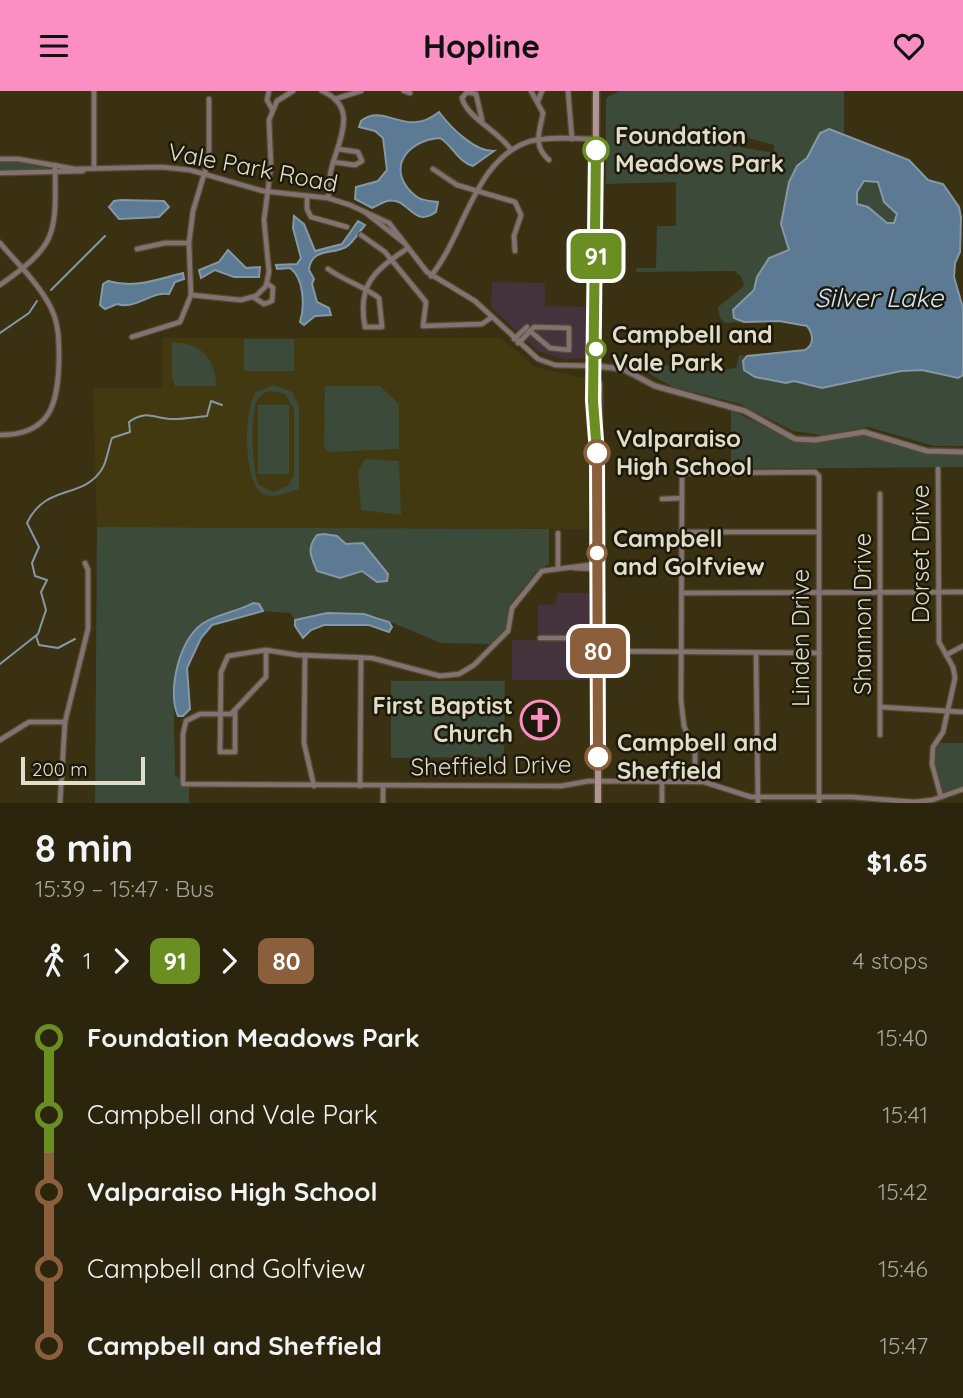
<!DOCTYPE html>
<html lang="en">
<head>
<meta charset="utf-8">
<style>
  :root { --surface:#2b250d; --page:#37311b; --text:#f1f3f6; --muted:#a6a59d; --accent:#fb8fc4 }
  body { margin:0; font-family:Quicksand,sans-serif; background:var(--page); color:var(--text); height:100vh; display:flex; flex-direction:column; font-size:26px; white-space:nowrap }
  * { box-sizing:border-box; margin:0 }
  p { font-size:23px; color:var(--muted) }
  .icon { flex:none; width:38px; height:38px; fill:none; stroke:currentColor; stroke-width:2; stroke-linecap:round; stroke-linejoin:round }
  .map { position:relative; height:712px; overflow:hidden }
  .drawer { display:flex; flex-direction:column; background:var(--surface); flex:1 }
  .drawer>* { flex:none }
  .badge { padding:0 14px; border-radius:10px; font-size:24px; line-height:46px }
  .scale { position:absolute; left:21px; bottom:18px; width:124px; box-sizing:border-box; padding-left:7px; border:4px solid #e1ddcb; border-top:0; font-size:19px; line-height:24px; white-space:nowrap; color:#e1ddcb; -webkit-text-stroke:5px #1c190b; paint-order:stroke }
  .map>.badge { position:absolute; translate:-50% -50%; box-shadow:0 0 0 4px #fff }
  .legs { display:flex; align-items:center; gap:10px; height:77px; padding:0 35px; font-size:23px }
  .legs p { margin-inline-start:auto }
  .overview { display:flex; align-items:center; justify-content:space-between; height:119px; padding:0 35px }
  h1 { font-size:38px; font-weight:800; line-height:52px }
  ul { padding:0 35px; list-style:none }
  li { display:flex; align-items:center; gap:24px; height:77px; font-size:26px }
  li i { display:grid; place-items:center; width:10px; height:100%; margin:0 9px; background:currentColor }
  li i::after { content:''; width:18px; height:18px; margin:-9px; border:5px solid; border-radius:50%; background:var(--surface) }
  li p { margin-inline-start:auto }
  li:first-child i { background:linear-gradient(#0000 50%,currentColor 0) }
  li:last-child i { background:linear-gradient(currentColor 50%,#0000 0) }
  header { display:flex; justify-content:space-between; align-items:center; height:91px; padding:0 35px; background:var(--accent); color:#111; font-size:32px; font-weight:800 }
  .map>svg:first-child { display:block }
  .commercial { fill:#44333c }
  .built { fill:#433910 }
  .green { fill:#3b4a39; fill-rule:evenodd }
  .water { fill:#5d7a94; stroke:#8598a4; stroke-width:2; fill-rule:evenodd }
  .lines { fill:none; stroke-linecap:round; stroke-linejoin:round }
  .stream { stroke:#8598a4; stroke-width:2 }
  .minor-casing { stroke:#544d2f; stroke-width:7 }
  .tertiary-casing { stroke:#544d2f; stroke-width:8 }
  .secondary-casing { stroke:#544d2f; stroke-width:9 }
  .minor { stroke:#847172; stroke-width:4.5 }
  .tertiary { stroke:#847172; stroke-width:5 }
  .secondary { stroke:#b29496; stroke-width:6 }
  .line-1-casing { stroke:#fff; stroke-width:16 }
  .line-2-casing { stroke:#fff; stroke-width:16 }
  .line-1 { stroke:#6b8e23; stroke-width:10 }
  .line-2 { stroke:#8b5e3c; stroke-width:10 }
  .stop-1-dot { fill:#fff; stroke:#6b8e23; stroke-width:3.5 }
  .stop-2-dot { fill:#fff; stroke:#8b5e3c; stroke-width:3.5 }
  .labels { text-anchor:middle; stroke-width:5; stroke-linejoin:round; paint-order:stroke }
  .stop-label { font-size:24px; font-weight:bold; fill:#e1ddcb; stroke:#1c190b; text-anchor:start }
  .street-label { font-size:24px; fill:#e1ddcb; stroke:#1c190b }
  .poi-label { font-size:24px; font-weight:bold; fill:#e1ddcb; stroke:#1c190b; text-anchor:end }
  .water-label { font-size:26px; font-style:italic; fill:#d2e6f8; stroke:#1c190b }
</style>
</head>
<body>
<header><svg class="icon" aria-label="menu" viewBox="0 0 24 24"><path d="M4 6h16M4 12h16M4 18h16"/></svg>Hopline<svg class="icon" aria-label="heart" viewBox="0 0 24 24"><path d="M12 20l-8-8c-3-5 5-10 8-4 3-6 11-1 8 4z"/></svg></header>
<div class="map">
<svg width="963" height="712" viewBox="0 0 963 712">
  <rect width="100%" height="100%" fill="#393111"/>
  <!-- commercial -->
  <g class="commercial">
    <path d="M492,191L545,192V215L594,216L592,253L587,267L563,268L538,260L491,216Z"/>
    <path d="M557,502H589L590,589H512V549H538V514L556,513Z"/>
  </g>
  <!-- built -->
  <path class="built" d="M162,247H501L535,276L587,288L590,334L588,438L97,436L93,297H162Z"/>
  <!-- green -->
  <g class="green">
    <path d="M619,0H844V44L829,39L820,42L807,67L792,82L781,133L789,159C765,170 761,173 754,199L740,211L741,231H744L725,232L720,227L718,216L744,195L741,185L734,180L636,181L637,177H656L657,135H676V91L606,93V7ZM729,42L774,54V62L724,53Z"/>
    <path d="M10,69L47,75L48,78L0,80V70Z"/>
    <path d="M877,89C885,104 884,110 897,123L894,132H887L879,124L856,113L857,101L861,93Z"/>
    <rect x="244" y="248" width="50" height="32"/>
    <path d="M172,252C199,250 216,268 216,295H175L172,286Z"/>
    <path d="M626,264C644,264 653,270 669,275C688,281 717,280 736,277L739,264L747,265L755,286L794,290L822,297L901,280L922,279L951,287L963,284V355H934L868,336L821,344L793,340L740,313L673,296L626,270Z"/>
    <path d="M274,294L292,301L299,314V399C286,399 277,410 263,403C243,393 243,317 256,301ZM270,300L285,303L294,318V384L288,395L274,401L259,394C252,383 250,321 257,310C260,304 264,302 270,300Z"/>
    <path d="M325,295H380L399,313V358L328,361L324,356Z"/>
    <rect x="258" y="314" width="31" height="69"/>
    <path d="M731,319L796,351L814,353L868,344L924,362L963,364V376L731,378Z"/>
    <path d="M365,368L399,370L401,424L361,419L358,381Z"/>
    <path d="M97,436L549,438V473L537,480L509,515L506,537L491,553L441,552L376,525L358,522L295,529L290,522L263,520L259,513L253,512C238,521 217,523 203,533C164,560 176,643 175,684L189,697V712H95Z"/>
    <path d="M391,590H505L504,666L391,667Z"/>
    <path d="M937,652H963V695L941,702L934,678Z"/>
  </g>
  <!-- water -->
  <g class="water">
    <path d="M439,21C451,37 475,61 494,60L473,75C458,71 453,55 440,47C405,49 384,81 417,106C422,110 431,110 438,111L436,121C412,138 409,105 387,110C383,111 377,115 372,117L355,108L356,96L378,90L387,79L383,47L375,40L359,36L361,30C385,11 406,48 439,21Z"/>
    <path d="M829,38L909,69L928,89L943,93L959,116L961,126L960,161L955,172L954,186L963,217V284L958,287L922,279L901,280L822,297L794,290L786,292L755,286L744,279L743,270L747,265L805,259C815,253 813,243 807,235L779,230L744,231L734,227L733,219L754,199L757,186L769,167L789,159L781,133L789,91L797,75L807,67L820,42ZM864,90L878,91L884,111L897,123L894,132H887L868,116L857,113V101Z"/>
    <path d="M121,109L164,110L169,116L159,126L119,128L109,116L114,110Z"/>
    <path d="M294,125L304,133L315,160L342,153L358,130L365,134C360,140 352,153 346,156C331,164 311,157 309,179L314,188L312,193L317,211L329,217L331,224L315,225L304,234L300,231C305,215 304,187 290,177L277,178L276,174L297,173L301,167L293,137Z"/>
    <path d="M228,159L246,177L260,176L259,186H234L215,179L201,187L199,179L219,171Z"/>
    <path d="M183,182L184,188L175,191L169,203C151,200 136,219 117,213L105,218L100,214L103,193L108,190C135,198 158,188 183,182Z"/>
    <path d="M324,443L337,445L346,453L363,452L388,483L387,490L377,491L362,480L340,487L317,480C311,465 306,458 317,444Z"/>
    <path d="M253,512L259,513L263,520L212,534L201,547L187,577L190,618L183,625H178C167,600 179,550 202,533C216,523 237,521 253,512Z"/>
    <path d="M327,522L364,523L389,531L392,536L389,541L369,534H324L311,539L303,547L295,535V529Z"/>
  </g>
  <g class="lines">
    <!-- stream -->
    <g class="stream">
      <path d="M51,199L105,145"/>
      <path d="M0,242L29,222L37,210"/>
      <path d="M36,545L39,554L58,557L75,548"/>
      <path d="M0,573L38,543L46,519L41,501L47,489L35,485L32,472L39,456L27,432C46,392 83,409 102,378C106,373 109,355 112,347L130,341L129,331C146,318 155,328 173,328C184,328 196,326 207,325L211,310L222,314"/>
    </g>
    <defs>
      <g id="minor">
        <path d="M94,0V77"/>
        <path d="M269,0L267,9L272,18"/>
        <path d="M322,0C360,16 338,50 331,79C329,88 330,98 328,107"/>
        <path d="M404,0L410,2"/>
        <path d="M531,0L543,22C540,40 532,54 549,69"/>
        <path d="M568,0L572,48"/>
        <path d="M335,8L361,0"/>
        <path d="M538,10L542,0"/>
        <path d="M482,29L476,3L467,1L462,7C467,27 499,40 511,59"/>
        <path d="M0,68H18L75,78L161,76L190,79L263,100L328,107L350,114L389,132L427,181L475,210L538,268L555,274L596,275"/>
        <path d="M333,71L355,74L362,70L358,61L338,58"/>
        <path d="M433,78L457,94L515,111L521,124L514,145L515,160"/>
        <path d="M0,82L83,80"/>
        <path d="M307,105V118L311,126L347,136"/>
        <path d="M366,122L403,151"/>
        <path d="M361,144L385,161L426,211L423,235L482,233L492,226"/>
        <path d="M0,152C17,172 38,192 50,215C59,232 59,249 59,268C58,311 52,344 0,344"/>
        <path d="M137,158L165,152H189"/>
        <path d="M328,178C345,190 363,195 379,207L382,236H365C357,193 374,180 408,157"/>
        <path d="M431,185C465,143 475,66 531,50C552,45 575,48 596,48"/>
        <path d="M0,194C58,153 56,144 55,74"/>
        <path d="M191,204L241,209L256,205L266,195L269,181L264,129L271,75L269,29L277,10L293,0"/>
        <path d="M253,206L264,213L272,210L273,197L267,192"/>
        <path d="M132,246L180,231L191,204L189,152L193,120L209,67V8"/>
        <path d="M514,248L527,236"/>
        <path d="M518,252C524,247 529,241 534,236L569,237V259L550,257L530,240"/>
        <path d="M938,378L939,551L953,576L955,587L943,641L933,656L932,673L941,706"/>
        <path d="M662,408L682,407"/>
        <path d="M682,441H818"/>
        <path d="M558,442V476"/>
        <path d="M574,477L597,478"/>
        <path d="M682,502L963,501"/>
        <path d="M540,547H598"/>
        <path d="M266,559V586L231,623H200L186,630L183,643V693L561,695L589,690L704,691L751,706H852L914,711L932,709L963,698"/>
        <path d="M598,560L819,562"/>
        <path d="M756,562L758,712"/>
        <path d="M305,564L304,652L314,695"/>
        <path d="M946,564L963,555"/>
        <path d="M880,616L963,621"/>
        <path d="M235,619V661H220L221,581L228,565L266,559L297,564L372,567L440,585L459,583L474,574L508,540L512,517L542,480L597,473"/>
        <path d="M880,644V403"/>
        <path d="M0,649L29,631H65"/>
        <path d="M662,691V712"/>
        <path d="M695,691V661L684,635L681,609L682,382L815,381L819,385V712"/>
        <path d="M360,695L361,567"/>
        <path d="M383,695V712"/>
        <path d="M60,712L65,631L88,538V479L85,472"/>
      </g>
      <path id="tertiary" d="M596,275L623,278L655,295L745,320L795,348L815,349L864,341L927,360L963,361"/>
      <g id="secondary">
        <path d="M596,285L599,293L598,712"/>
        <path d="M595,323L596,0"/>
      </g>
    </defs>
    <!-- minor casing -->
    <use href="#minor" class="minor-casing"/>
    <!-- tertiary casing -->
    <use href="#tertiary" class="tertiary-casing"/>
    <!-- secondary casing -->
    <use href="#secondary" class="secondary-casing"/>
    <!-- minor -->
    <use href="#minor" class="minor"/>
    <!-- tertiary -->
    <use href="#tertiary" class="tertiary"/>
    <!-- secondary -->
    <use href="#secondary" class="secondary"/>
  </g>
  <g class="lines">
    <defs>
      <path id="line-1" d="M596,59L593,310L597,362"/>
      <path id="line-2" d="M597,362L598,666"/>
    </defs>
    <!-- line-1 casing -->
    <use href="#line-1" class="line-1-casing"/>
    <!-- line-2 casing -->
    <use href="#line-2" class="line-2-casing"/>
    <!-- line-1 -->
    <use href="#line-1" class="line-1"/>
    <!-- line-2 -->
    <use href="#line-2" class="line-2"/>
  </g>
  <!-- icons -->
  <defs>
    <symbol id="church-ring" viewBox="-11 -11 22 22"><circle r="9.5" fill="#1c190b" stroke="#fb8fc4" stroke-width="1.5"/><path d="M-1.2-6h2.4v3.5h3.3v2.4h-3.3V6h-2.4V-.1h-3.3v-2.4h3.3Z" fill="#fb8fc4"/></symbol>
  </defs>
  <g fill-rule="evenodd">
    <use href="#church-ring" x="518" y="607" width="44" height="44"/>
  </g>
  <!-- markers -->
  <g class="stop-1-dot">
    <circle cx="596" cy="59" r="12"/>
    <circle cx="596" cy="258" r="9"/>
  </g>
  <g class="stop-2-dot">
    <circle cx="597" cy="362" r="12"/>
    <circle cx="597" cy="462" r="9"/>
    <circle cx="598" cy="666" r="12"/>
  </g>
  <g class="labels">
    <!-- stop labels -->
    <g class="stop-label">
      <text x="615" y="53">Foundation<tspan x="615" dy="28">Meadows Park</tspan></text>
      <text x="612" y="252">Campbell and<tspan x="612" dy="28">Vale Park</tspan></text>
      <text x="616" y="356">Valparaiso<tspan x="616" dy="28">High School</tspan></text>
      <text x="613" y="456">Campbell<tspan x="613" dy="28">and Golfview</tspan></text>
      <text x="617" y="660">Campbell and<tspan x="617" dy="28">Sheffield</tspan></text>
    </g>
    <!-- street labels -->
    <g class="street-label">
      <text transform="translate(253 77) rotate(11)" y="8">Vale Park Road</text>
      <text transform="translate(921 463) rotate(-90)" y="8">Dorset Drive</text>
      <text transform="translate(863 523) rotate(-90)" y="8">Shannon Drive</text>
      <text transform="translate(801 547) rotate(-90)" y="8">Linden Drive</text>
      <text transform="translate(491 675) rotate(-1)" y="8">Sheffield Drive</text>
    </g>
    <!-- poi labels -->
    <g class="poi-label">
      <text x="513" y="623">First Baptist<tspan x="513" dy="28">Church</tspan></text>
    </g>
    <!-- water labels -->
    <g class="water-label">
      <text x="879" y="216">Silver Lake</text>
    </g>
  </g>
</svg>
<div class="scale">200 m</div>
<b class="badge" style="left:596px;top:165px;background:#6b8e23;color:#fff">91</b>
<b class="badge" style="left:598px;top:560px;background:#8b5e3c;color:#fff">80</b>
</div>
<section class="drawer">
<div class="overview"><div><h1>8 min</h1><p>15:39 – 15:47 · Bus</p></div><b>$1.65</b></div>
<div class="legs"><svg class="icon" aria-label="walk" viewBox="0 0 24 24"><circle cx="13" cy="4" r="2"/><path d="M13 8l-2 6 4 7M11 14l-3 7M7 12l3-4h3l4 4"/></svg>1<svg class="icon" aria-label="forward" viewBox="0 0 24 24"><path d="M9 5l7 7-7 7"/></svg><b class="badge" style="background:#6b8e23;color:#fff">91</b><svg class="icon" aria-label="forward" viewBox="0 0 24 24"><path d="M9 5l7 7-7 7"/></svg><b class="badge" style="background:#8b5e3c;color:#fff">80</b><p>4 stops</p></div>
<ul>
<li><i style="color:#6b8e23"></i><b>Foundation Meadows Park</b><p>15:40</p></li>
<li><i style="color:#6b8e23"></i><span>Campbell and Vale Park</span><p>15:41</p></li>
<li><i style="color:#8b5e3c"></i><b>Valparaiso High School</b><p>15:42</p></li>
<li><i style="color:#8b5e3c"></i><span>Campbell and Golfview</span><p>15:46</p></li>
<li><i style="color:#8b5e3c"></i><b>Campbell and Sheffield</b><p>15:47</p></li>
</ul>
</section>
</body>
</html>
